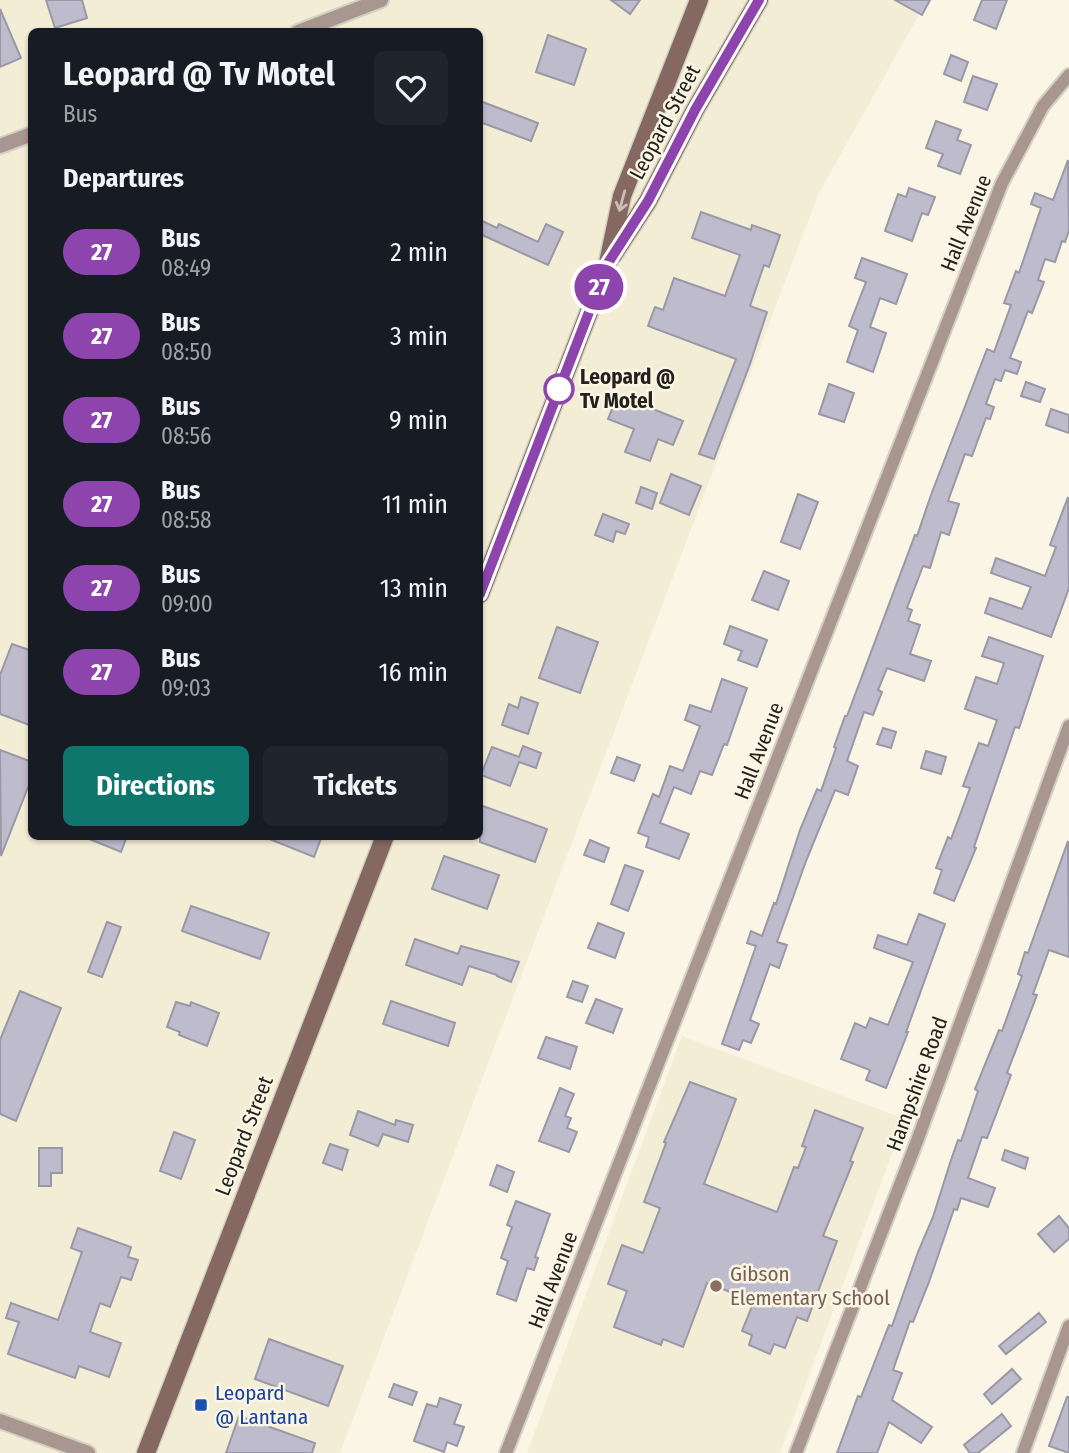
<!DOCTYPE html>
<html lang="en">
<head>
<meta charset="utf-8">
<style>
  :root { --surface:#171b24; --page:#20242c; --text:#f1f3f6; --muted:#9ea1a6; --accent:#0f766e }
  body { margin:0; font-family:"Fira Sans Condensed",sans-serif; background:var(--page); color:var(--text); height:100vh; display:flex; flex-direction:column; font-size:26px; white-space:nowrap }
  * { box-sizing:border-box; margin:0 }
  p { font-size:23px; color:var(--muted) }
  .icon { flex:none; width:38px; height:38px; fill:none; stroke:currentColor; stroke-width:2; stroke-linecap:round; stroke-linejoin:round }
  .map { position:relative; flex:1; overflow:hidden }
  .drawer { position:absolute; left:28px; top:28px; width:455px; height:812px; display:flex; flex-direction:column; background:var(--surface); border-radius:10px; box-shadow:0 2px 5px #0004 }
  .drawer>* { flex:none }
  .badge { padding:0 14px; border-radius:23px; font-size:24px; line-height:46px }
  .map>.badge { position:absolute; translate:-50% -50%; box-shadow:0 0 0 4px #fff }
  h2 { padding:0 35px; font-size:26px; line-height:63px }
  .round { display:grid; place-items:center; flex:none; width:74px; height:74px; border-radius:10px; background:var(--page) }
  .head { display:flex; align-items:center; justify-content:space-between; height:119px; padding:0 35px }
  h1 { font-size:33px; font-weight:700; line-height:52px }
  .cta { display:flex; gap:14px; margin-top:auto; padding:14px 35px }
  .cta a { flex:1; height:80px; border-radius:10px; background:var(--accent); color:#fff; font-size:28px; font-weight:700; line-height:80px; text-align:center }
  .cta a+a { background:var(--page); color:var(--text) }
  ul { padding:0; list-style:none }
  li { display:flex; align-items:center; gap:21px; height:84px; padding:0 35px }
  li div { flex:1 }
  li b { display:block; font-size:26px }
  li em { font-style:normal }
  li .badge { min-width:77px; font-weight:700; text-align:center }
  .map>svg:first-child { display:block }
  .built { fill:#f4edd5; fill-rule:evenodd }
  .building { fill:#bebccc; stroke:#9a98a7; stroke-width:2 }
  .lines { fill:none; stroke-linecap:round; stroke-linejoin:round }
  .minor-casing { stroke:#d3cfc1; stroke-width:16 }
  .tertiary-casing { stroke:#d3cfc1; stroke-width:18 }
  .secondary-casing { stroke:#d3cfc1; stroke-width:21 }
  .minor { stroke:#aa9691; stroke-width:12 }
  .tertiary { stroke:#aa9691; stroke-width:14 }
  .secondary { stroke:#856862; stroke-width:18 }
  .oneway { stroke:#cbbdb1 }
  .line-casing { stroke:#fff; stroke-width:16 }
  .line { stroke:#8e44ad; stroke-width:10 }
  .stop-dot { fill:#fff; stroke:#8e44ad; stroke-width:3.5 }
  .education-dot { fill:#8d6e63; stroke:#faf5e5; stroke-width:2.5 }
  .transit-dot { fill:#1a4fb4; stroke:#faf5e5; stroke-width:2.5 }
  .labels { text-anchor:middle; stroke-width:5; stroke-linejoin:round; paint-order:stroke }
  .street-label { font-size:21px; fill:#23211b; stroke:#faf5e5 }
  .stop-label { font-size:21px; font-weight:bold; fill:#23211b; stroke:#faf5e5; text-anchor:start }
  .education-label { font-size:21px; fill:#785e54; stroke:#faf5e5; text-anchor:start }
  .transit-label { font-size:21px; fill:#164399; stroke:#faf5e5; text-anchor:start }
</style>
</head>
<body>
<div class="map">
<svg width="1069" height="1453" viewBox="0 0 1069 1453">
  <rect width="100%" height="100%" fill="#faf5e5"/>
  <!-- built -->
  <g class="built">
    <path d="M0,0H927L818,195L340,1453H0ZM32,32H480V836H32Z"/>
    <path d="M682,1036L905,1119L780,1453H527Z"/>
  </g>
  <!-- building -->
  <g class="building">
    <path d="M46,0H82L87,18L55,28Z"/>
    <path d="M611,0H640L630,14Z"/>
    <path d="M895,0H930L922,15Z"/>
    <path d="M982,0H1007L996,29L974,20Z"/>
    <path d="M0,9L21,58L0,67Z"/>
    <path d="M548,35L586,49L574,85L536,72Z"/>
    <path d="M951,55L968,62L961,81L944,74Z"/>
    <path d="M973,76L997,84L987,110L964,102Z"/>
    <path d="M480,101L538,123L531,141L480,122Z"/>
    <path d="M936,121L961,130L957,140L971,145L960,174L938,166L943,154L926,148Z"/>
    <path d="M1068,160L1069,230L1065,242L1062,241L1055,262L1045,259L1038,280L1044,282L1032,313L1028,311L1010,358L1021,362L1017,374L1005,370L1001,381L995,379L986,404L994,407L990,419L986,418L972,456L965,454L948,501L959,504L949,535L941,532L930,568L923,566L907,608L912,610L908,621L920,625L910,654L931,661L924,681L887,668L878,690L882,692L873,715L864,712L847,761L858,766L848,795L835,790L806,861L777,942L787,945L779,968L770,964L750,1020L759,1024L751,1043L743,1040L739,1050L722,1044L756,946L747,943L751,931L762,936L774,903L776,904L800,830L817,789L821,791L836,748L834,747L845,716H847L915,535L917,536L931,495L987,349L994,352L1011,305L1004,303L1016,271L1019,273L1041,208L1031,204L1035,193L1053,200Z"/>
    <path d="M909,188L935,197L928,215L922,213L912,241L885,231L898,194L906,197Z"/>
    <path d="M701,212L751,230L752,225L780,235L769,267L764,265L750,306L767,312L750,364L714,459L699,454L736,359L648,326L655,307L663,310L674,278L725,296L740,255L692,238Z"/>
    <path d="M480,220L497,228L499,224L538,242L546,224L563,232L548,265L480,234Z"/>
    <path d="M862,258L907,274L896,304L880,298L870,327L886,333L873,372L847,362L858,330L849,326L866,282L855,278Z"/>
    <path d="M1026,382L1045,389L1040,402L1021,396Z"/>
    <path d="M829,384L854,393L844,422L819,414Z"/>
    <path d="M618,395L683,421L673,445L658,439L650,461L625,452L634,429L608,419Z"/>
    <path d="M1051,409L1069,415V433L1046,425Z"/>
    <path d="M671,474L701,486L689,515L660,503Z"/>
    <path d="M641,487L657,493L652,509L636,503Z"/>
    <path d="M798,494L818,502L800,549L781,542Z"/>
    <path d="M1068,497L1069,588L1051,637L985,613L990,598L1022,609L1031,587L991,573L996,558L1045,576L1056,547L1050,545Z"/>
    <path d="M603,514L629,524L625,534L616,531L613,542L595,535Z"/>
    <path d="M764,571L789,581L778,610L752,600Z"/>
    <path d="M730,626L767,640L757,667L738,660L742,651L724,644Z"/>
    <path d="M557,627L598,642L580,693L539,678Z"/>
    <path d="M989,637L1043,656L1019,728L1015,727L974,847L976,848L954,901L934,893L942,870L936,868L948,837L951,839L970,788L963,786L979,743L988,746L997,720L965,709L976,677L997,684L1004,663L982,656Z"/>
    <path d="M12,644L32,651V726L0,714V675Z"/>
    <path d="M722,679L747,688L727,745L724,744L712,775L700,771L691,794L674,787L660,823L689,834L679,859L646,847L649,837L638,833L653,794L659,797L670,766L683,771L700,726L685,720L690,705L711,712Z"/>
    <path d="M521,697L538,703L528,734L502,725L509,704L518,708Z"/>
    <path d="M883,728L896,732L891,748L877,744Z"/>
    <path d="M523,746L541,753L536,768L519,762L510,786L481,775L492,747L519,757Z"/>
    <path d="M0,750L32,762V777L1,856Z"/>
    <path d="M926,751L946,757L941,774L921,768Z"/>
    <path d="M617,757L640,765L634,781L611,773Z"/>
    <path d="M480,805L547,829L535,862L480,842Z"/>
    <path d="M82,836H127L121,852Z"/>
    <path d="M262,836H322L314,857Z"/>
    <path d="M590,840L609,848L604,862L584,855Z"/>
    <path d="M1068,841L1069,957L1049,950L1033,994L1037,995L1007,1073L1011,1075L987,1138L982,1137L968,1178L995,1188L988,1207L961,1198L957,1210L954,1209L929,1282L913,1322L910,1321L893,1370L902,1373L892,1400L932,1427L921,1443L889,1422L877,1453H837L858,1396L861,1397L889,1325L892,1326L918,1252L933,1217L950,1163L958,1140L961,1141L978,1091L975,1089L999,1030L1002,1031L1022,976L1018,974L1025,952L1028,953Z"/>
    <path d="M444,856L499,875L487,909L432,889Z"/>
    <path d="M625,865L643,871L628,911L611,904Z"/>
    <path d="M191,906L269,933L260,959L182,931Z"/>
    <path d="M919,914L945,924L906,1032H908L886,1088L866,1080L870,1070L841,1059L855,1023L866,1028L870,1018L888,1025L913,962L874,948L878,935L907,945Z"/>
    <path d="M107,922L121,927L102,977L88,972Z"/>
    <path d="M598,923L624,933L615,958L588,948Z"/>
    <path d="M415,939L458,954L461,946L519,962L511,982L497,976V975L469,966L462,985L406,965Z"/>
    <path d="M573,981L588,986L582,1002L567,997Z"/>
    <path d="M20,991L61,1008L16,1121L0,1114V1040Z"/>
    <path d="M596,999L622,1009L613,1033L586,1023Z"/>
    <path d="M391,1001L455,1023L448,1046L383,1024Z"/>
    <path d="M176,1002L190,1006L191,1002L219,1013L207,1046L179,1035L180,1032L167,1027Z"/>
    <path d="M546,1037L577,1047L570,1069L538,1058Z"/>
    <path d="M690,1082L736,1099L704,1184L777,1212L794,1167L798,1168L806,1147L802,1146L815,1110L863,1128L850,1161L853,1162L823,1236L837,1241L807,1321L797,1317L785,1348L774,1344L770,1354L749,1345L752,1335L742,1331L754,1301L707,1283L683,1347L663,1339L661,1345L614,1327L627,1291L608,1284L622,1245L643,1253L660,1208L644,1202L666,1143L664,1142Z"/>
    <path d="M560,1088L574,1094L565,1116L571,1118L567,1128L577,1132L569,1152L539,1141Z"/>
    <path d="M358,1111L395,1125L396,1120L413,1125L408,1142L383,1134L378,1146L350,1135Z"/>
    <path d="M174,1132L195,1140L181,1179L160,1171Z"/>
    <path d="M330,1144L348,1150L342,1170L323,1163Z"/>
    <path d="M39,1148H62V1173H51V1186H39Z"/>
    <path d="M1005,1150L1028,1158L1025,1169L1002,1160Z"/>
    <path d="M497,1165L514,1172L507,1192L490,1185Z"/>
    <path d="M516,1201L550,1214L535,1257L538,1258L534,1270L527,1268L516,1301L497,1294L508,1261L501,1258L512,1227L507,1225Z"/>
    <path d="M1059,1216L1069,1228V1239L1054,1252L1038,1234Z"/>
    <path d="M78,1228L131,1247L128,1257L138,1260L131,1280L121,1277L110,1307L100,1303L90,1332L121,1343L109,1377L79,1366L75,1378L8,1354L19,1322L6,1318L11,1303L58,1320L82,1252L71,1248Z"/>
    <path d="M1039,1313L1046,1322L1006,1354L999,1346Z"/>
    <path d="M269,1339L343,1366L328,1406L255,1379Z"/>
    <path d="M1012,1369L1021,1379L992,1404L984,1394Z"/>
    <path d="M394,1384L417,1392L412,1405L389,1397Z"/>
    <path d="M1067,1397H1069V1453L1049,1446Z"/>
    <path d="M440,1398L461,1405L454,1424L464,1427L457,1446L447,1442L444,1452L414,1441L427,1404L437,1407Z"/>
    <path d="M1002,1414L1011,1426L978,1453H970L964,1445Z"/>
    <path d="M239,1416L315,1443L312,1453H226Z"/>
  </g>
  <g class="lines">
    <defs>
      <g id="minor">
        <path d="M506,1453L1002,183L1043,106L1069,75"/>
        <path d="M796,1453L917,1141L1069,726"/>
        <path d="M1023,1453L1069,1326"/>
      </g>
      <g id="tertiary">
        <path d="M298,32L381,0"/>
        <path d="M0,146L32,134"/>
        <path d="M0,1421L88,1453"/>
      </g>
      <g id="secondary">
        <path d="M613,255L648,201L695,110L759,0"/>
        <path d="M480,594L608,263L622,196L699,0"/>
        <path d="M146,1453L385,836"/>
      </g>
    </defs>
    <!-- minor casing -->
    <use href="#minor" class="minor-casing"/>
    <!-- tertiary casing -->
    <use href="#tertiary" class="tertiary-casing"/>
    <!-- secondary casing -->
    <use href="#secondary" class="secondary-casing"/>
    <!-- minor -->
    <use href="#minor" class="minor"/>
    <!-- tertiary -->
    <use href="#tertiary" class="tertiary"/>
    <!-- secondary -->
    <use href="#secondary" class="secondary"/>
  </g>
  <!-- one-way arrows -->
  <defs><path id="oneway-shaft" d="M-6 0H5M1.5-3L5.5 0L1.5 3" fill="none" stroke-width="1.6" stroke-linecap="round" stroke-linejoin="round" transform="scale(1.75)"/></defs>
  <use class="oneway" href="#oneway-shaft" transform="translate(622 201) rotate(105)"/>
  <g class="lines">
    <defs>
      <path id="line" d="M480,594L608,263L648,201L695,110L759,0"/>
    </defs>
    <!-- line casing -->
    <use href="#line" class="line-casing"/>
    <!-- line -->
    <use href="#line" class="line"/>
  </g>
  <!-- markers -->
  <circle class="stop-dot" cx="559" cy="389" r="14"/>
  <circle class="education-dot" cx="716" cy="1286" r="7"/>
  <rect class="transit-dot" x="194" y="1398" width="14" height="14" rx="3.5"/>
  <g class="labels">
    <!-- street labels -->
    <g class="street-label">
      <text transform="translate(665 122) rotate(-62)" y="7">Leopard Street</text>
      <text transform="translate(966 223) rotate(-68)" y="7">Hall Avenue</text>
      <text transform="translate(759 751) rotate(-69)" y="7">Hall Avenue</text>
      <text transform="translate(917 1084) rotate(-70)" y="7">Hampshire Road</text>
      <text transform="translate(244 1136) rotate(-69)" y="7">Leopard Street</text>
      <text transform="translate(553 1280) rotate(-69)" y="7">Hall Avenue</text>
    </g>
    <!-- stop labels -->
    <g class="stop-label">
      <text x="580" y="384">Leopard @<tspan x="580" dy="24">Tv Motel</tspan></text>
    </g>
    <!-- education labels -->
    <g class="education-label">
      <text x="730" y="1281">Gibson<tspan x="730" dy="24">Elementary School</tspan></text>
    </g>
    <!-- transit labels -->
    <g class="transit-label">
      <text x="215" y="1400">Leopard<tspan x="215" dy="24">@ Lantana</tspan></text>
    </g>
  </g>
</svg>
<b class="badge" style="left:599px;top:287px;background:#8e44ad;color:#fff">27</b>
<section class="drawer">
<div class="head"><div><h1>Leopard @ Tv Motel</h1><p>Bus</p></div><a class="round"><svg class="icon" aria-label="heart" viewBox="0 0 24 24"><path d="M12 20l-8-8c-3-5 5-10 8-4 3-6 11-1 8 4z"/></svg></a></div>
<h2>Departures</h2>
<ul>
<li><span class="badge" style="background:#8e44ad;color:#fff">27</span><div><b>Bus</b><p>08:49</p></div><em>2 min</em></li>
<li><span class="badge" style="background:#8e44ad;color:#fff">27</span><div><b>Bus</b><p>08:50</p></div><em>3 min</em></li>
<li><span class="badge" style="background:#8e44ad;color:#fff">27</span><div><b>Bus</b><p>08:56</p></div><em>9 min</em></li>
<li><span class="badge" style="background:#8e44ad;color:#fff">27</span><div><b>Bus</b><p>08:58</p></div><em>11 min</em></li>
<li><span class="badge" style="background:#8e44ad;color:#fff">27</span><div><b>Bus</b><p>09:00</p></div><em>13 min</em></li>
<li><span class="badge" style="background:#8e44ad;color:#fff">27</span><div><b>Bus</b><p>09:03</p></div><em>16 min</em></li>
</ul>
<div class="cta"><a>Directions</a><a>Tickets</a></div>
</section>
</div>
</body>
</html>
